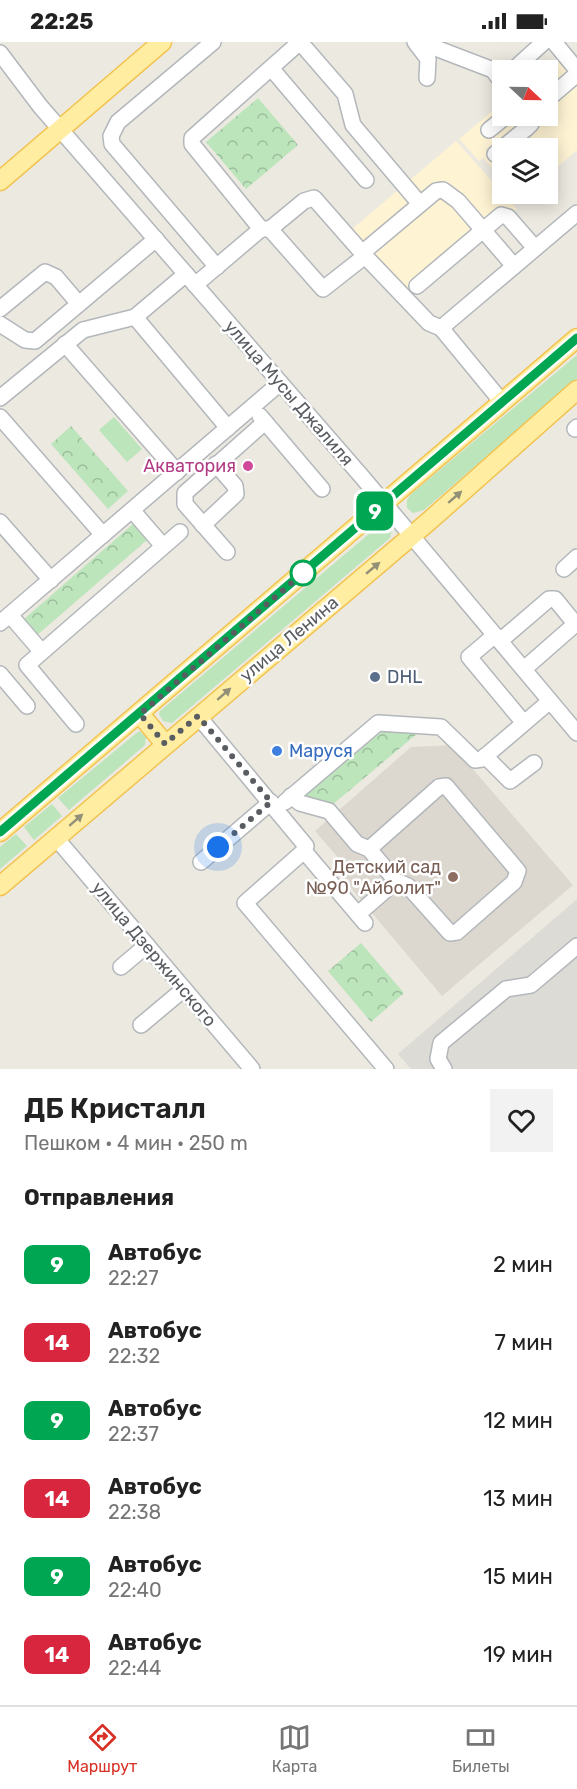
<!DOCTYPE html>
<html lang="ru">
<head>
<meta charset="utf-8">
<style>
  :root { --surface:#fff; --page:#f2f2f2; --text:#222; --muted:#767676; --line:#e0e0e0; --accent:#d93025 }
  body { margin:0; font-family:Rubik,sans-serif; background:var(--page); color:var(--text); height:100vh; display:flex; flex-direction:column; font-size:22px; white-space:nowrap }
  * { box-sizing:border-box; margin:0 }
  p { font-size:20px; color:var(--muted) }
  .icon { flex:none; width:33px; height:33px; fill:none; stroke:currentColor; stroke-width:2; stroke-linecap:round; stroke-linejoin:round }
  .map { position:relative; height:1027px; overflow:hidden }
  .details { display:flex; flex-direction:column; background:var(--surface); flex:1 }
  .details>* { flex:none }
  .badge { padding:0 12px; border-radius:9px; font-size:21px; line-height:39px }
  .needle { width:39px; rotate:112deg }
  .controls { position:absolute; left:492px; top:18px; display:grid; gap:12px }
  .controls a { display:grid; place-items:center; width:66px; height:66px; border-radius:0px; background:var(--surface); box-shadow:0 3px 15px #0003; font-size:30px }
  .you { position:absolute; width:30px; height:30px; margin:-15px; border:4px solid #fff; border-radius:50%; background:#1a73e8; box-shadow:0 0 0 9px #1a73e833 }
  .map>.badge { position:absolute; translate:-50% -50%; box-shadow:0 0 0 3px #fff }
  h2 { padding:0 24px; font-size:22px; line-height:54px }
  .round { display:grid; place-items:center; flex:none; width:63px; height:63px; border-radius:0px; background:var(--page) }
  .overview { display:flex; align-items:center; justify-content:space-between; height:102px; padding:0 24px }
  h1 { font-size:28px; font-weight:600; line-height:45px }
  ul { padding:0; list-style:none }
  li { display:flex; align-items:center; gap:18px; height:78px; padding:0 24px }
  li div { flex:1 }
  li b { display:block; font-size:22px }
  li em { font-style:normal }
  li .badge { min-width:66px; font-weight:700; text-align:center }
  .status { display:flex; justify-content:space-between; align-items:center; height:42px; padding:0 30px; background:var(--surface); direction:ltr }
  .status svg { height:16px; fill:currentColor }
  .tabs { display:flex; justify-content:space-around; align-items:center; height:84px; border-top:2px solid var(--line); background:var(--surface); font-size:16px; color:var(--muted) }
  .tabs a { display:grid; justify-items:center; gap:3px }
  .tabs .current { color:var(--accent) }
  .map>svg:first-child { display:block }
  .commercial { fill:#fef3d3 }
  .industrial { fill:#dddbd5 }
  .education { fill:#dcd8cf }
  .green { fill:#bce5bb }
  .park { fill:url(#park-crowns) }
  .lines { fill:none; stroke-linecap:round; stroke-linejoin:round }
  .minor-casing { stroke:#b3b7bb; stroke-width:18 }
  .major-casing { stroke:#f3c352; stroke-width:21 }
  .minor { stroke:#fff; stroke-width:15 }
  .major { stroke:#ffeea2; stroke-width:18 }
  .oneway { fill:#939078 }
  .line-casing { stroke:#fff; stroke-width:14 }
  .line { stroke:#00a651; stroke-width:9 }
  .walk { stroke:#595d62; stroke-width:6; stroke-dasharray:0 10.8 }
  .hotel-dot { fill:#d1479c; stroke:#fff; stroke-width:2 }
  .stop-dot { fill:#fff; stroke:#00a651; stroke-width:3 }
  .service-dot { fill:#5c6f8a; stroke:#fff; stroke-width:2 }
  .shop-dot { fill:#3f7fe0; stroke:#fff; stroke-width:2 }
  .education-dot { fill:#8d6e63; stroke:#fff; stroke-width:2 }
  .labels { text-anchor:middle; stroke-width:5; stroke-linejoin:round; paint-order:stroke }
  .street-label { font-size:18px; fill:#595d62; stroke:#fff }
  .hotel-label { font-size:18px; fill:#b23c85; stroke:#fff; text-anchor:end }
  .service-label { font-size:18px; fill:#4e5e75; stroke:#fff; text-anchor:start }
  .shop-label { font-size:18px; fill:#366cbe; stroke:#fff; text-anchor:start }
  .education-label { font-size:18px; fill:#785e54; stroke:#fff; text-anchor:end }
</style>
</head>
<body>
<div class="status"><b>22:25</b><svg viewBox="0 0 49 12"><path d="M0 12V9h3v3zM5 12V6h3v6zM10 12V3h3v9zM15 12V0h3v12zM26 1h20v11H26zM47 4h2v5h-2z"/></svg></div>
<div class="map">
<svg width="577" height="1027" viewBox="0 0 577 1027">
  <defs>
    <pattern id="park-crowns" width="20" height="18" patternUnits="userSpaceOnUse" patternTransform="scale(1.5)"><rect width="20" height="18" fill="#bce5bb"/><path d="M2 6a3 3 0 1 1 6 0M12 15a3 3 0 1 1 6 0" fill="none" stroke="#9cbd9b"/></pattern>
  </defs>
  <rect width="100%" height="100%" fill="#ece9e0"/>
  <!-- commercial -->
  <g class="commercial">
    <path d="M560,15L577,36V108L548,133V106H502V137L483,116L479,119L459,97L502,61V74H548V28H543Z"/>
    <path d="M456,99L517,167L412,257L373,213L369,200H362L351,188Z"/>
  </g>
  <!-- industrial -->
  <path class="industrial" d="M577,857V1027H411L398,1012Z"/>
  <!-- education -->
  <path class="education" d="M452,703L573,843L442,954L334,826L341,819L315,789L411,705Z"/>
  <!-- green -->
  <g class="green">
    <path d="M577,313V337L424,468L413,471L407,466V458L411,452Z"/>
    <path d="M114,375L142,407L127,420L99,388Z"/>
    <path d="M383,480L392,487L390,496L172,681L163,679L159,672L160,669Z"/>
    <path d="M139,689L146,695L145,703L69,768L58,756Z"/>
    <path d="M52,762L62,774L34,798L24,785Z"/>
    <path d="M16,792L27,804L0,827V805Z"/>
  </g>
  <!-- park -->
  <g class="park">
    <path d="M258,56L298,103L246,147L206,100Z"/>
    <path d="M71,384L128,449L108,467L51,402Z"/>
    <path d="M133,482L147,498L36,594L23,578Z"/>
    <path d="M385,687L418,691L332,763L307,757L306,752Z"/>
    <path d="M361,901L404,951L371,980L328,929Z"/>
  </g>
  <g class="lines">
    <defs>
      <g id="minor">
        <path d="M213,0L118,80L111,94L112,102L217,225"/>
        <path d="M415,0L428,17L427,36"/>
        <path d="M420,0L493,28L501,39"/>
        <path d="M554,0L577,28"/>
        <path d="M0,11L40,64L363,436L577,691"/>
        <path d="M271,26L366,138"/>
        <path d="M513,28L544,0"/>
        <path d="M548,57L577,32"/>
        <path d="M489,88L506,74"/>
        <path d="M495,112L527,86L531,82L529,74"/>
        <path d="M261,187H270L323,247L365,214L429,281L441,286"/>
        <path d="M270,187L304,159L314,156L365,214"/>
        <path d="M362,211L436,149L443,148L458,159L514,224"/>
        <path d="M195,243L261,187L192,102V96L300,0L345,52L353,83L420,162"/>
        <path d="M417,244L501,173L508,175L535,206"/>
        <path d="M0,267L45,230L56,235L79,262"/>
        <path d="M135,275L228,386"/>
        <path d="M0,282L25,298L35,299L156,197"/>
        <path d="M65,302L177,430"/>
        <path d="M0,356L83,288L135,275L186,232"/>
        <path d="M502,360L441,286L577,171"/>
        <path d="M260,374L322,447"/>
        <path d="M0,375L103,493"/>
        <path d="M575,387L577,385"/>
        <path d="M132,468L163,504"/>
        <path d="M0,480L51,538"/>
        <path d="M203,483L236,452L235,444L216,422"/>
        <path d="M227,510L185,462V451L265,380"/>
        <path d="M564,527L577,515"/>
        <path d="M10,573L41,609"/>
        <path d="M0,581L280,341"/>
        <path d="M495,593L469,615L524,681"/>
        <path d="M500,599L549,557H555L573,579L572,585L524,627"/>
        <path d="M0,632L27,664"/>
        <path d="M198,674L306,804L304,809L245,861L386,1027"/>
        <path d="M76,682L27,623L180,490"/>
        <path d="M485,714L510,739L534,721"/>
        <path d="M291,754L300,761L329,769L357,802L369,807L396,839L408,844L450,891L457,890L514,840L518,829L446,744L439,745L369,807"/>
        <path d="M285,760L378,681L441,685L475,718L482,717L550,659"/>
        <path d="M56,796L252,1027"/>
        <path d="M304,809L365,881"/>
        <path d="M201,820L271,760"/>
        <path d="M358,872L396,839"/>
        <path d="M121,925L147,903"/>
        <path d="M141,983L184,947"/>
        <path d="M444,1027L438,1017L441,1001L506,947L531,943L577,904"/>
      </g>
      <g id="major">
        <path d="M0,139L162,0"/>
        <path d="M140,672L165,702"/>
        <path d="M0,790L577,296"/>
        <path d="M0,844L428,480L577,348"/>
      </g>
    </defs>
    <!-- minor casing -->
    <use href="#minor" class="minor-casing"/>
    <!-- major casing -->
    <use href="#major" class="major-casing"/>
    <!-- minor -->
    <use href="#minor" class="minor"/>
    <!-- major -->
    <use href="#major" class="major"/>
  </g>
  <!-- one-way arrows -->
  <defs><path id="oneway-solid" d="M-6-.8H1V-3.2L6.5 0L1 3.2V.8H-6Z" transform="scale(1.5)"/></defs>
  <g class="oneway">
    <use href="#oneway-solid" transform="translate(455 455) rotate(-41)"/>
    <use href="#oneway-solid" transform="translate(373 526) rotate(-40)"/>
    <use href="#oneway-solid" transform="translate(224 652) rotate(-41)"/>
    <use href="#oneway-solid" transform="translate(76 778) rotate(-41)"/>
  </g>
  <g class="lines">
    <defs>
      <path id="line" d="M0,790L577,296"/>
    </defs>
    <!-- line casing -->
    <use href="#line" class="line-casing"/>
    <!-- line -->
    <use href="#line" class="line"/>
    <!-- walk -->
    <path class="walk" d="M218,805L271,760L198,674L165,702L140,672L303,531"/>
  </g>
  <!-- markers -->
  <circle class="hotel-dot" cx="248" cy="424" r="6"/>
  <circle class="stop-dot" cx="303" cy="531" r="12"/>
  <circle class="service-dot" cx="375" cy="635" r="6"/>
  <circle class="shop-dot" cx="277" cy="709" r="6"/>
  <circle class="education-dot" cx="453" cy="835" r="6"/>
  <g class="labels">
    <!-- street labels -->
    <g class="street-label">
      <text transform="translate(289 351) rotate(49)" y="6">улица Мусы Джалиля</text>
      <text transform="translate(289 597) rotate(-40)" y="6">улица Ленина</text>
      <text transform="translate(154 912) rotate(50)" y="6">улица Дзержинского</text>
    </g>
    <!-- hotel labels -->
    <g class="hotel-label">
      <text x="236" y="430">Акватория</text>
    </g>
    <!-- service labels -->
    <g class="service-label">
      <text x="387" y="641">DHL</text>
    </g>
    <!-- shop labels -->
    <g class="shop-label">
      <text x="289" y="715">Маруся</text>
    </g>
    <!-- education labels -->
    <g class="education-label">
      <text x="441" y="831">Детский сад<tspan x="441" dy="21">№90 "Айболит"</tspan></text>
    </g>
  </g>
</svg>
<div class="controls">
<a><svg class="needle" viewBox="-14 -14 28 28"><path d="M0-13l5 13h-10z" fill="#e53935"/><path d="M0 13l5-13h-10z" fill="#767676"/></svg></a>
<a><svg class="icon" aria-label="layers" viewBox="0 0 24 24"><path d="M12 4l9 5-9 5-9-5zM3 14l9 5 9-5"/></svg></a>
</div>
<div class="you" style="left:218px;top:805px"></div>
<b class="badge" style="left:375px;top:469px;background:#00a651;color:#fff">9</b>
</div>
<section class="details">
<div class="overview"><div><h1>ДБ Кристалл</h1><p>Пешком · 4 мин · 250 m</p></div><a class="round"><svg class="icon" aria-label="heart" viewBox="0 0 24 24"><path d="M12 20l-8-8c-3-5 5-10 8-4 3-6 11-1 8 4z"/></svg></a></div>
<h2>Отправления</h2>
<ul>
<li><span class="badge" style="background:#00a651;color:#fff">9</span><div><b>Автобус</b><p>22:27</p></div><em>2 мин</em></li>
<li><span class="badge" style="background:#d7263d;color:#fff">14</span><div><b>Автобус</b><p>22:32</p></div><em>7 мин</em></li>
<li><span class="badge" style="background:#00a651;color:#fff">9</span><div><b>Автобус</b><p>22:37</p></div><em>12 мин</em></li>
<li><span class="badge" style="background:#d7263d;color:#fff">14</span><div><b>Автобус</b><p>22:38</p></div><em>13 мин</em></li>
<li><span class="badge" style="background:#00a651;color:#fff">9</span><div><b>Автобус</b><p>22:40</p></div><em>15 мин</em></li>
<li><span class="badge" style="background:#d7263d;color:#fff">14</span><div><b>Автобус</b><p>22:44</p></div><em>19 мин</em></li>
</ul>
</section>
<nav class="tabs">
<a class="current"><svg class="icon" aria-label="directions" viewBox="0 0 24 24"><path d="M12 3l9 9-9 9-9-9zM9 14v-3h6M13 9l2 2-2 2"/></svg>Маршрут</a>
<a><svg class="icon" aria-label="map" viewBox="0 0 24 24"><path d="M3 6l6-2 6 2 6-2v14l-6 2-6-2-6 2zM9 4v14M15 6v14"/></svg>Карта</a>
<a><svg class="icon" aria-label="tickets" viewBox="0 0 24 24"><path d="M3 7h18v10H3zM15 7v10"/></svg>Билеты</a>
</nav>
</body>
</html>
